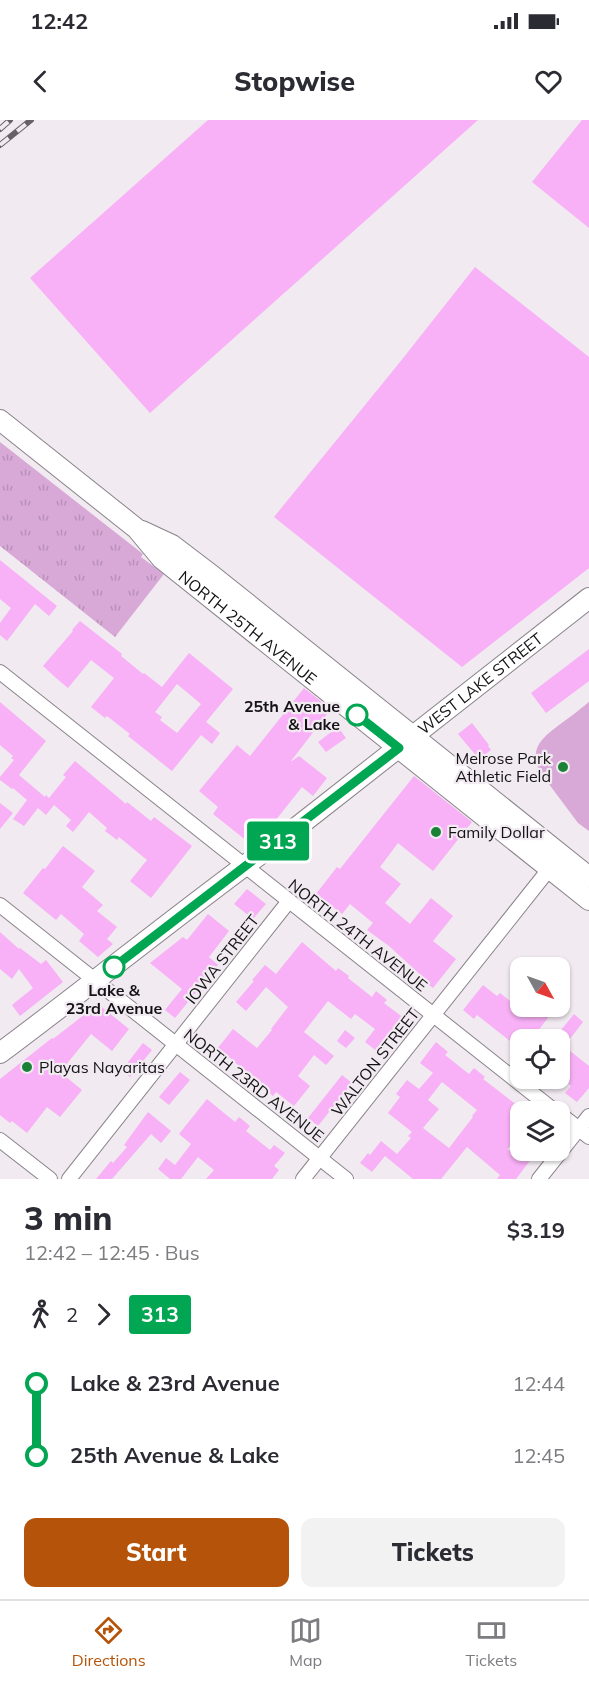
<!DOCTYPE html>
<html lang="en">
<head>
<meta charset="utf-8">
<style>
  :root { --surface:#fff; --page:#f2f2f3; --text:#2b2b33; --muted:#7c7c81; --line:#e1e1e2; --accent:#b45309 }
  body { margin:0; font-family:Mulish,sans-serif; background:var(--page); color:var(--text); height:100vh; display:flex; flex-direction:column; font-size:22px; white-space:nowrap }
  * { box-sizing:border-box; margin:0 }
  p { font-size:20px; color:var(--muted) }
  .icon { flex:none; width:33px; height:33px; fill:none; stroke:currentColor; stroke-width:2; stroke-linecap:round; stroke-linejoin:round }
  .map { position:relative; height:1059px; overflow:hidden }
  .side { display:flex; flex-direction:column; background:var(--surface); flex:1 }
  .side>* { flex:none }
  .badge { padding:0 12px; border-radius:4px; font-size:21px; line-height:39px }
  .needle { width:39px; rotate:130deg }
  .buttons { position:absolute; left:510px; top:837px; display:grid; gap:12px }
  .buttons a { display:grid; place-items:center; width:60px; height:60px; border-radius:12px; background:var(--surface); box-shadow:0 2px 4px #0004; font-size:30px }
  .map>.badge { position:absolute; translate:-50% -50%; box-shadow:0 0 0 3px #fff }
  .legs { display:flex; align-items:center; gap:9px; height:66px; padding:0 24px; font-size:20px }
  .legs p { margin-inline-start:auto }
  .summary { display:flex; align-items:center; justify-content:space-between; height:102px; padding:0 24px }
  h1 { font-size:33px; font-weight:800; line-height:45px }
  .primary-button { display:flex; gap:12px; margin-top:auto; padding:12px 24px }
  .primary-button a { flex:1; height:69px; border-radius:12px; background:var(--accent); color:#fff; font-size:24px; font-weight:800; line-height:69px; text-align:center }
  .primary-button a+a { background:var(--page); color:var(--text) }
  ul { padding:0 24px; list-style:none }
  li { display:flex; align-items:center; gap:21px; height:72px; font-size:22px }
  li i { display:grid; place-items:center; width:9px; height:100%; margin:0 8px; background:currentColor }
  li i::after { content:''; width:15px; height:15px; margin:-8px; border:4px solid; border-radius:50%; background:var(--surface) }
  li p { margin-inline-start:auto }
  li:first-child i { background:linear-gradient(#0000 50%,currentColor 0) }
  li:last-child i { background:linear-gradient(currentColor 50%,#0000 0) }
  .status { display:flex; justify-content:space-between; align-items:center; height:42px; padding:0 30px; background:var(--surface); direction:ltr }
  .status svg { height:16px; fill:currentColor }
  header { display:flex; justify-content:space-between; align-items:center; height:78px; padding:0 24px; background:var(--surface); font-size:27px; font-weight:800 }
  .dock { display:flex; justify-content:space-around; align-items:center; height:84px; border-top:2px solid var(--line); background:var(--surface); font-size:16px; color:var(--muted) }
  .dock a { display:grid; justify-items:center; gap:3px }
  .dock .on { color:var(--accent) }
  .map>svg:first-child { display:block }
  .grass { fill:url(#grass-tufts) }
  .park { fill:#d8a8d7 }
  .building { fill:#f8b0f6; fill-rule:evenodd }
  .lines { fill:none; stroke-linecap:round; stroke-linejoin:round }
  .minor-casing { stroke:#8a838a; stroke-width:16 }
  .secondary-casing { stroke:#8a838a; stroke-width:22 }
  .minor { stroke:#fff; stroke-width:14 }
  .secondary { stroke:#fff; stroke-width:20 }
  .rail-casing { stroke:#666266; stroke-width:6 }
  .rail { stroke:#f1eaf1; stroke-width:4; stroke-dasharray:11; stroke-linecap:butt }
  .line-1-casing { stroke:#fff; stroke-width:14 }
  .line-1 { stroke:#00a651; stroke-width:9 }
  .stop-1-dot { fill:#fff; stroke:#00a651; stroke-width:3 }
  .poi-dot { fill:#1b8136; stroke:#f1eaf1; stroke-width:2 }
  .labels { text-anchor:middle; stroke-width:4.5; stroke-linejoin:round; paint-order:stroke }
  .street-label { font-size:16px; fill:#141214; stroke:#f1eaf1 }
  .stop-label { font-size:16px; font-weight:bold; fill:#141214; stroke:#f1eaf1; text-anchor:end }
  .poi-label { font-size:16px; fill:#141214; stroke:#f1eaf1; text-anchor:start }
</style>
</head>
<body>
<div class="status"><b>12:42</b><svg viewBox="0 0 49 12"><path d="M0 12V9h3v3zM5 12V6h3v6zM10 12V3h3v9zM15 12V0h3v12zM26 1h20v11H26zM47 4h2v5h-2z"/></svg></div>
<header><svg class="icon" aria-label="back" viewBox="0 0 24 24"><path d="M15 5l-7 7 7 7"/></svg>Stopwise<svg class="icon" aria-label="heart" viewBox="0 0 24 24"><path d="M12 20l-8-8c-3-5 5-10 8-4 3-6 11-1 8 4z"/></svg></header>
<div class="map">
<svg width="589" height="1059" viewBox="0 0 589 1059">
  <defs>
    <pattern id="grass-tufts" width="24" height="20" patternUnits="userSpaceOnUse" patternTransform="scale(1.5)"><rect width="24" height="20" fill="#d8a8d7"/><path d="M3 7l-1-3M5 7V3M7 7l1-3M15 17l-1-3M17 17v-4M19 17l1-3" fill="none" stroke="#b890b8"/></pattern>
  </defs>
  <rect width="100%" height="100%" fill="#f1eaf1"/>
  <!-- grass -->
  <path class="grass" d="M0,322L143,434L141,437L164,454L115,517L0,426Z"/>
  <!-- park -->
  <path class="park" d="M589,582V711L578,703L540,652C529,628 541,619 559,605C569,598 579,590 589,582Z"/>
  <!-- building -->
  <g class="building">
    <path d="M208,0H478L150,293L30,158Z"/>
    <path d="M582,0H589V108L532,62Z"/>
    <path d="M475,147L589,237V448L462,547L274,397L400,242Z"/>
    <path d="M0,440L57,486L49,496L35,484L7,521L0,515V503L11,488L0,479Z"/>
    <path d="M80,501L122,534L121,536L143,554L144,553L162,567L189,533L233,569L206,602L220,613L212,624L201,615L172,651L128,616L130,614L107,596L105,598L91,587L114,558L91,540L68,568L56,558L43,546L73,511L72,510ZM177,564L201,584L177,613L160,600L162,597L155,592Z"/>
    <path d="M589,529V561L546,593L531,573Z"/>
    <path d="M304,568L331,589L291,641H292L299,636L327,658L313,676L302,667L260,720L252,725L213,694L218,687L199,671L237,625L250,636Z"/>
    <path d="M0,582L46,621L19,655L45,677L46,675L49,678L66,657L63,655L75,641L126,684L127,682L151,701L154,697L192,726L151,778L130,761L147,740L119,717L117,720L105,711L107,708L89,692L73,712L66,706L71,700L54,685L46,695L38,688L24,706L13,699L27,680L13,668L12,669L0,660V657L14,640L11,638L13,636L0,625Z"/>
    <path d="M472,603L489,625L488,626L491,630L479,639L458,614Z"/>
    <path d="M338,607L346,618L326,632L318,622Z"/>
    <path d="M414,656L472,702L433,751L398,723L380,747L401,764L385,783L410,804L431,778L453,796L433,821L456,839L433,868L421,859L423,857L389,826L367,810L373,803L350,784L342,794L316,774L337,747L340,749Z"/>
    <path d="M0,683L13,693L0,709Z"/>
    <path d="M63,726L95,751L82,767L103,785L97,791L117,807L107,819L113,824L98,837L79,821L84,814L61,794L56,800L23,773L43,748L45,749Z"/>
    <path d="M247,769L266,784L253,799L234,784Z"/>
    <path d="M208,794L229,811L209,837L218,845L175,898L165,890L182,869L150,843L183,817L187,820Z"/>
    <path d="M0,812L19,829L20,828L41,844L46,840L63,862L20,896L12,885L33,868L19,849L12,859L0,849Z"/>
    <path d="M302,822L336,851L338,848L349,856L348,858L372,877L376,871L387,880L384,883L405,899L378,932L365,922L375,909L355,894L351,899L328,881L304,912L334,936L326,945L314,935L298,956L310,966L294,986L276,972L273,976L229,937L228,939L217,929L233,909L257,928L272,910L271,909L288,887L266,867L246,891L236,882L254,861L252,860L265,845L276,854Z"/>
    <path d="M483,865L497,876L500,873L515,885L516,883L520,886H557L531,920H520V929L477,895L474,899L463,890Z"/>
    <path d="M98,884L129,909L112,931L91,914L74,935L60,952L82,970L60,997L47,987L27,1013L12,1001L10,1003L0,995V959L33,933L52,918L53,919Z"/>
    <path d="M574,894L583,902L569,920H553Z"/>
    <path d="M345,910L355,918L346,928L337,921Z"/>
    <path d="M436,922L448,932L445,935L469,954L474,948L485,957L483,959L518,986L516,988L520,992V1014L507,1030H538L516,1059H497L500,1055L467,1027L441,1059H413L385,1036L372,1052L360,1043L368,1033L370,1035L381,1021L397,1034L411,1018L408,1016L412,1012L388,993L400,977L396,974L407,960L419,969L433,953L420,943ZM442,962L477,990L472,996L473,997L449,1028L423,1008L439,989L428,980Z"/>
    <path d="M143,923L152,930L130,957L122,950Z"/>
    <path d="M560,923L589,946V968L577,982L565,973L571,966L560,956Z"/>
    <path d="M180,952L190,960L169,985L159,977Z"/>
    <path d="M342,955L352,963L318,1006L308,998Z"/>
    <path d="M207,979L235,1002L239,997L250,1006L246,1011L270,1030L274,1025L285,1033L274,1046L279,1050L272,1059H206L214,1050L198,1037L181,1059H170L158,1049L166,1038L175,1045L191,1024L179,1014Z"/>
    <path d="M148,992L171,1011L161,1023L151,1014L112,1059H96L111,1041L113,1043L127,1027L124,1025Z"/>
  </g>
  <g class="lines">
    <defs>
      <g id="minor">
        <path d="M0,552L556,992"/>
        <path d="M0,785L346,1059"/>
        <path d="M560,994L589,1017"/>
        <path d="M0,1020L50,1059"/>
        <path d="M69,1059L289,781"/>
        <path d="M303,1059L554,743"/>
        <path d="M539,1059L589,996"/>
      </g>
      <g id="secondary">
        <path id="s1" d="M0,300L137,409L162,439L589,780"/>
        <path d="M142,411L172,425L214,457L589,757"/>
        <path id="s2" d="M0,933C98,860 193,782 292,711L589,478"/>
      </g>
    </defs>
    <!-- minor casing -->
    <use href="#minor" class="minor-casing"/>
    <!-- secondary casing -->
    <use href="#secondary" class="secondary-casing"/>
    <!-- minor -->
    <use href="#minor" class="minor"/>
    <!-- secondary -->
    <use href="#secondary" class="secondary"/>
    <defs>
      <g id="rail">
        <path d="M0,9L10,0"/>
        <path d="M0,25L31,0"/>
      </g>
    </defs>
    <!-- rail casing -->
    <use href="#rail" class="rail-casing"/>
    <!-- rail -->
    <use href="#rail" class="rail"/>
  </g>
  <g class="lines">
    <defs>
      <path id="line-1" d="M114,847C209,774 304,701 399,628L357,595"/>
    </defs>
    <!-- line-1 casing -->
    <use href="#line-1" class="line-1-casing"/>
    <!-- line-1 -->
    <use href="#line-1" class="line-1"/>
  </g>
  <!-- markers -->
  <g class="stop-1-dot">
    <circle cx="357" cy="595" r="10"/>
    <circle cx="114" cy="847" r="10"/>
  </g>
  <g class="poi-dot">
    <circle cx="563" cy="647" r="6"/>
    <circle cx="436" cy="712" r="6"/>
    <circle cx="27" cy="947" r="6"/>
  </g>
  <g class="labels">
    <!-- street labels -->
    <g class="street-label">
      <text dy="6" stroke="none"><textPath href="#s1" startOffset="324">NORTH 25TH AVENUE</textPath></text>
      <text dy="6" stroke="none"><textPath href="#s2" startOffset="606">WEST LAKE STREET</textPath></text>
      <text transform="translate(358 815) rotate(38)" y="6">NORTH 24TH AVENUE</text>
      <text transform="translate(222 839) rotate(-52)" y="6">IOWA STREET</text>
      <text transform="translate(375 942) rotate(-52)" y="6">WALTON STREET</text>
      <text transform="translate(254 965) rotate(38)" y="6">NORTH 23RD AVENUE</text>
    </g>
    <!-- stop labels -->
    <g class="stop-label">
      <text x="340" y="592">25th Avenue<tspan x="340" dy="18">&amp; Lake</tspan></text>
      <text x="114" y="876" text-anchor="middle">Lake &amp;<tspan x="114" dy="18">23rd Avenue</tspan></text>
    </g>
    <!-- poi labels -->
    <g class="poi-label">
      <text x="551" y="644" text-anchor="end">Melrose Park<tspan x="551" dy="18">Athletic Field</tspan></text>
      <text x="448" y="718">Family Dollar</text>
      <text x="39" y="953">Playas Nayaritas</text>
    </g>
  </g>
</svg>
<div class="buttons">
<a><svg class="needle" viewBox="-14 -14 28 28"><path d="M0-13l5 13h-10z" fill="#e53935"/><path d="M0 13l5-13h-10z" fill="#7c7c81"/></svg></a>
<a><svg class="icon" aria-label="locate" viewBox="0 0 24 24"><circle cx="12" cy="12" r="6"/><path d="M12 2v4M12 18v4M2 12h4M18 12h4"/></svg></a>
<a><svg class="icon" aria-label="layers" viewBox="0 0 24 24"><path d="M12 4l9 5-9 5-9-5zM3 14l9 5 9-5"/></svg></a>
</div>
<b class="badge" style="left:278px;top:721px;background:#00a651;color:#fff">313</b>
</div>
<section class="side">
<div class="summary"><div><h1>3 min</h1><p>12:42 – 12:45 · Bus</p></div><b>$3.19</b></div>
<div class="legs"><svg class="icon" aria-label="walk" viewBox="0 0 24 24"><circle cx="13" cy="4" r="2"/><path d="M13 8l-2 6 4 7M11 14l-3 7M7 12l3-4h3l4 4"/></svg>2<svg class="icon" aria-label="forward" viewBox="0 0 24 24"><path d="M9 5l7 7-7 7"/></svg><b class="badge" style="background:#00a651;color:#fff">313</b></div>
<ul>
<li><i style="color:#00a651"></i><b>Lake &amp; 23rd Avenue</b><p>12:44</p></li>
<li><i style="color:#00a651"></i><b>25th Avenue &amp; Lake</b><p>12:45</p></li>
</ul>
<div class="primary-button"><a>Start</a><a>Tickets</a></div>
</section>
<nav class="dock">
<a class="on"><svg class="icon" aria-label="directions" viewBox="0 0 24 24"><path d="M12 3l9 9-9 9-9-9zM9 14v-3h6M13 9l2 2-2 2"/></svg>Directions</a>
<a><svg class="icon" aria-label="map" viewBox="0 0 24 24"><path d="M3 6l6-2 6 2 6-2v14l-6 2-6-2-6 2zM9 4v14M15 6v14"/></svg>Map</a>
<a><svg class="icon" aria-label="tickets" viewBox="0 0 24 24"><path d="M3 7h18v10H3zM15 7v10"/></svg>Tickets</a>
</nav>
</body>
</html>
